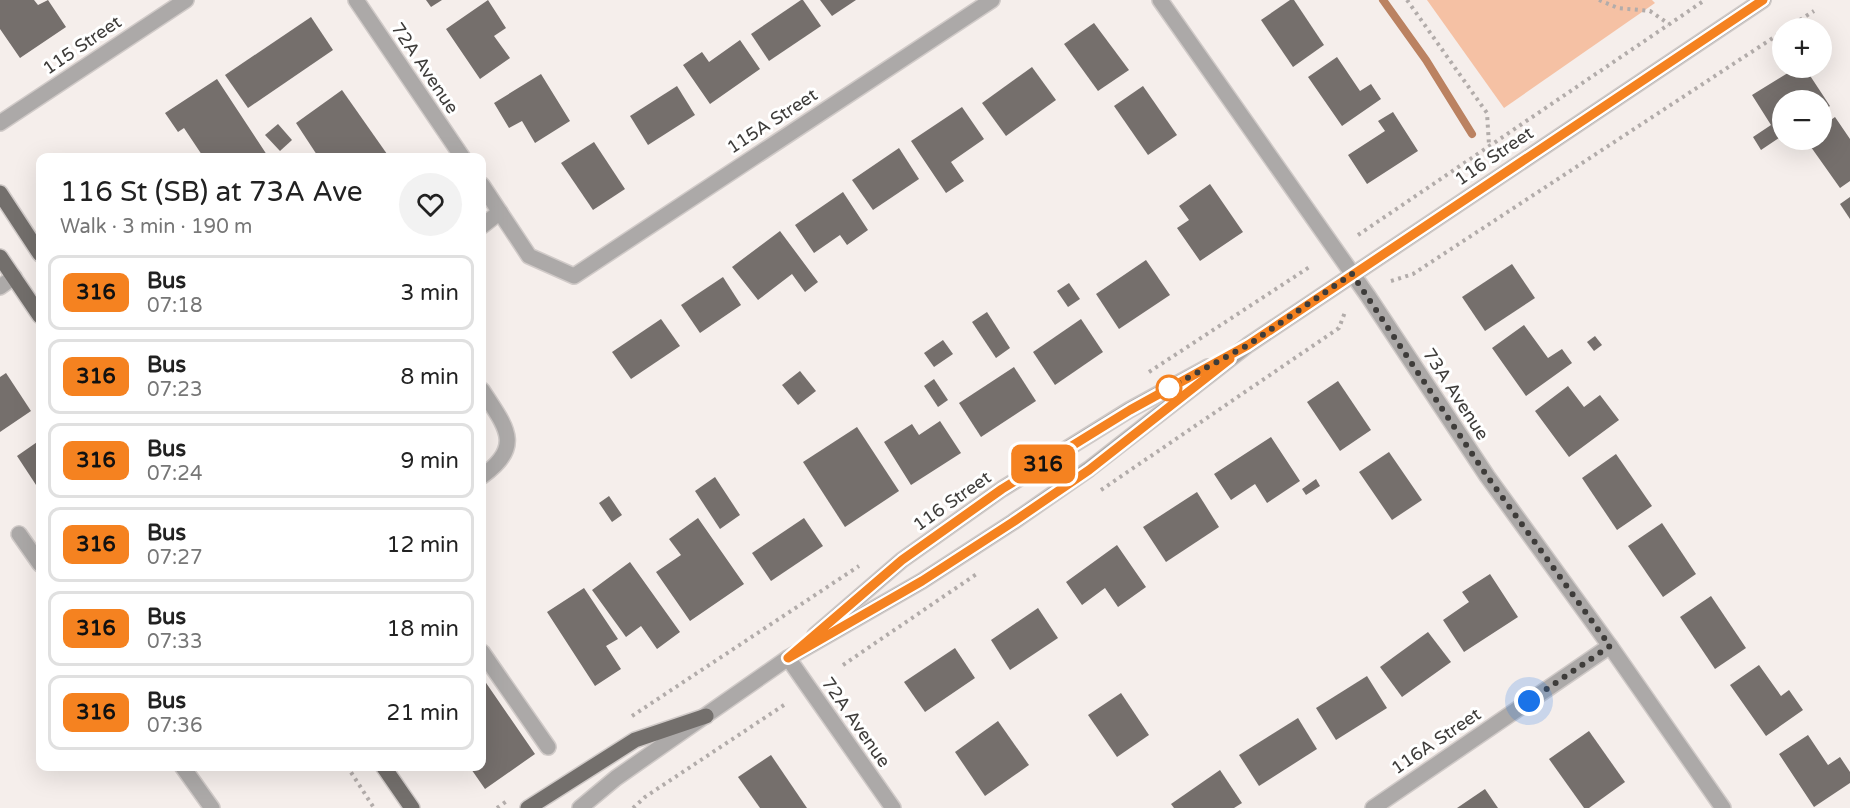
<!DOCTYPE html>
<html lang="en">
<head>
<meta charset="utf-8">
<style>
  :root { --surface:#fff; --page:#f2f2f2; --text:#222; --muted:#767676; --line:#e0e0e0 }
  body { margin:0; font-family:"Varela Round",sans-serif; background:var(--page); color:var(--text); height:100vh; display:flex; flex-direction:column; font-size:22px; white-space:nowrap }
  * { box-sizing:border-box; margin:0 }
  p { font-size:20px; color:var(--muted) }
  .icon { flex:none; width:33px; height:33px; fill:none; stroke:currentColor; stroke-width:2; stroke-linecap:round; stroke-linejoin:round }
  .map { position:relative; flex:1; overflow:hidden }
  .details { position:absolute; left:36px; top:153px; width:450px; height:618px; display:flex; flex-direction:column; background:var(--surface); border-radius:12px; box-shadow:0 6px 24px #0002 }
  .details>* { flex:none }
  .badge { padding:0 12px; border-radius:9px; font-size:21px; line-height:39px }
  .tools { position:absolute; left:1772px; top:18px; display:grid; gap:12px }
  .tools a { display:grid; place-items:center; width:60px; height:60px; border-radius:50%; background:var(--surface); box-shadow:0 6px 24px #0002; font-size:30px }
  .you { position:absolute; width:30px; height:30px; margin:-15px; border:4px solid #fff; border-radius:50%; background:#1a73e8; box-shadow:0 0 0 9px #1a73e833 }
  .map>.badge { position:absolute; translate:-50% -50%; box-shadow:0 0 0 3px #fff }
  .round { display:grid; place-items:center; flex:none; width:63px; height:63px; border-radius:32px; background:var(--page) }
  .headline { display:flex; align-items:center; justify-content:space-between; height:102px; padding:0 24px }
  h1 { font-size:28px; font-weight:600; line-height:45px }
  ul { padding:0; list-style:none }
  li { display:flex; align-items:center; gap:18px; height:75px; margin:0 12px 9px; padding:0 12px; border:3px solid var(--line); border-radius:12px }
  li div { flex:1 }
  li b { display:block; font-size:22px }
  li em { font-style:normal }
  li .badge { min-width:66px; font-weight:700; text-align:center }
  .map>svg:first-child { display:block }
  .green { fill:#f5c1a4 }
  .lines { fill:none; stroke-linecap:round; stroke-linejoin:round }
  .stream { stroke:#bb8261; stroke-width:8 }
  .building { fill:#756f6c }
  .minor-casing { stroke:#d0cac8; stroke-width:18 }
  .major-casing { stroke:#d0cac8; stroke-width:18 }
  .path { stroke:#b2acaa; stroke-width:4; stroke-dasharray:3 4.5; stroke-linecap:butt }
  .minor { stroke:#aca9a8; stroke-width:15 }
  .major { stroke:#736f6c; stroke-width:15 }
  .line-casing { stroke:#fff; stroke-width:14 }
  .line { stroke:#f58220; stroke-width:9 }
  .walk { stroke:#3e3c3a; stroke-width:6; stroke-dasharray:0 10.8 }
  .stop-dot { fill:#fff; stroke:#f58220; stroke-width:3 }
  .labels { text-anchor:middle; stroke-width:6; stroke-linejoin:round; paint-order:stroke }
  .street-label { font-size:18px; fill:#3e3c3a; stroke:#fff }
</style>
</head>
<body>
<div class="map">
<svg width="1850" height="808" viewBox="0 0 1850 808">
  <rect width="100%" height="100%" fill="#f5eeeb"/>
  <!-- green -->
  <path class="green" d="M1427,0H1652L1655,3L1504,108Z"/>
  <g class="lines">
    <!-- stream -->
    <path class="stream" d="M1383,0L1426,60L1472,134"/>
  </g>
  <!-- building -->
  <g class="building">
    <path d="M0,0H34L38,5L48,0L66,27L20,58L0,29Z"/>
    <path d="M426,0H442L431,7Z"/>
    <path d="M488,0L506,28L494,36L510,58L480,79L446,29Z"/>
    <path d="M801,0H803L821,26L769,61L751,34Z"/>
    <path d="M820,0H856L832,16Z"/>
    <path d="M1290,0H1294L1324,45L1293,67L1261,20Z"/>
    <path d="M311,17L333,50L248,108L225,75Z"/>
    <path d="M1094,23L1129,70L1098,91L1064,44Z"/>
    <path d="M740,40L760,69L710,104L683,65L702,52L709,62Z"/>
    <path d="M1337,57L1360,91L1371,84L1381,99L1342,126L1308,77Z"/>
    <path d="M1032,67L1056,100L1006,136L982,103Z"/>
    <path d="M1796,68H1805L1830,106L1821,112V100H1782V136L1761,150L1753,137L1771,125L1752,95Z"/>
    <path d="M541,74L570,121L535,143L522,121L509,128L494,103Z"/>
    <path d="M217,79L267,155L264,158H204L184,128L178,132L165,113Z"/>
    <path d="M677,86L695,115L648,145L630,116Z"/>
    <path d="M1143,86L1177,135L1148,155L1114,106Z"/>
    <path d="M342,90L387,154L382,158H319L296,123Z"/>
    <path d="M962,107L984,139L951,162L964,181L946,193L911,141Z"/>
    <path d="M1393,112L1418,151L1367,184L1348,155L1385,131L1378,121Z"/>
    <path d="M1835,117L1850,139V181L1840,188L1806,140H1821V127Z"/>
    <path d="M278,124L292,140L280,151L265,135Z"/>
    <path d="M594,142L625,189L593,210L561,163Z"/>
    <path d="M899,148L919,179L873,210L852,180Z"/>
    <path d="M1210,184L1243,232L1200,261L1177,228L1189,220L1179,206Z"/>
    <path d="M843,192L868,230L847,245L840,235L814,253L795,225Z"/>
    <path d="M1850,197V219L1840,204Z"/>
    <path d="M780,231L818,282L805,292L792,274L758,300L732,267Z"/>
    <path d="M1146,260L1170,295L1119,329L1096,294Z"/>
    <path d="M1512,264L1535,298L1485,331L1462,297Z"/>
    <path d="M723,277L741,305L700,333L681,305Z"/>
    <path d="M1069,283L1080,299L1068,307L1057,291Z"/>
    <path d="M987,312L1010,348L996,358L972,322Z"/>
    <path d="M661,319L680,346L631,379L612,352Z"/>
    <path d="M1081,319L1103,352L1055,385L1033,352Z"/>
    <path d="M1524,325L1548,358L1562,349L1572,363L1526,396L1492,348Z"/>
    <path d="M1595,336L1602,345L1594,351L1587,342Z"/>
    <path d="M943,340L953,354L934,367L924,353Z"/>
    <path d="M1014,367L1036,401L981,437L959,403Z"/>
    <path d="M800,371L816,391L798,405L782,385Z"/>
    <path d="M6,373L31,411L0,432V377Z"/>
    <path d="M934,379L948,400L938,407L924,386Z"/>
    <path d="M1338,381L1371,430L1340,451L1307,402Z"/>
    <path d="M1568,386L1584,407L1600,395L1619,420L1569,457L1535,411Z"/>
    <path d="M940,421L961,453L911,485L884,442L912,424L919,435Z"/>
    <path d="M857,427L899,491L845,527L803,462Z"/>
    <path d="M1271,437L1300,481L1267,503L1255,484L1231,500L1214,474Z"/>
    <path d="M40,440V491L17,456Z"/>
    <path d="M1389,452L1422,500L1392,520L1359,472Z"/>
    <path d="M1616,454L1652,506L1617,530L1582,478Z"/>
    <path d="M715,477L740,515L720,529L695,491Z"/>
    <path d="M1316,479L1320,486L1306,495L1302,489Z"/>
    <path d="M1197,492L1219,527L1166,562L1143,527Z"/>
    <path d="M609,496L622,515L612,522L599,503Z"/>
    <path d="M698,518L744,584L690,621L656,572L681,555L669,539Z"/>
    <path d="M804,518L823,546L771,581L752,553Z"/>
    <path d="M1662,523L1696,574L1663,597L1628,546Z"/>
    <path d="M1117,545L1146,587L1118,607L1105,588L1082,605L1066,582Z"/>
    <path d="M630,562L680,632L657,649L641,626L626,637L592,590Z"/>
    <path d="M1490,574L1518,617L1464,652L1443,620L1469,602L1462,592Z"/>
    <path d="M584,588L618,639L606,646L621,669L595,686L547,612Z"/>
    <path d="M1711,596L1746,648L1715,669L1680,617Z"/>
    <path d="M1038,608L1058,638L1010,670L991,640Z"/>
    <path d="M1428,632L1451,662L1402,697L1380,667Z"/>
    <path d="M955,648L975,678L925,712L904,682Z"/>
    <path d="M1759,665L1781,696L1789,690L1803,710L1766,736L1730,685Z"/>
    <path d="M1367,676L1387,708L1336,740L1316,708Z"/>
    <path d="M482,677L535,754L485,789L469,766H482Z"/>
    <path d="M1121,693L1149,735L1117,757L1088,715Z"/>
    <path d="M1298,718L1317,749L1259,786L1239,755Z"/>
    <path d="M998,721L1029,765L985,796L955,752Z"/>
    <path d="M1589,731L1625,782L1589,808H1584L1549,759Z"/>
    <path d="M1808,735L1828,765L1840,757L1850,772V783L1814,807L1779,754Z"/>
    <path d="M771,755L807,808H760L738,777Z"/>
    <path d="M1220,770L1242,803L1234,808H1174L1171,804Z"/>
    <path d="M1485,789L1498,808H1457Z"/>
  </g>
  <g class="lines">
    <defs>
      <g id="minor">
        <path d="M356,0L463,158"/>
        <path d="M1160,0L1368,296L1487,476L1610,646L1723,808"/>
        <path d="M0,123L186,0"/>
        <path d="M482,185L529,256L574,276L992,0"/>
        <path d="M482,226L500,212"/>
        <path d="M0,287L14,277"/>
        <path d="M482,390C505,426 525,446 482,476"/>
        <path d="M19,534L40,564"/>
        <path d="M815,635L902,560L1002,489L1129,410L1208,367"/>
        <path d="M482,652L548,747"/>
        <path d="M788,658L893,808"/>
        <path d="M182,766L212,808"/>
        <path d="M580,808L616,778L788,658L922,581L1013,522L1089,469L1248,345L1763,0"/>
        <path d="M1373,808L1610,646"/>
      </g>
      <g id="major">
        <path d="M0,193L40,254"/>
        <path d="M0,257L40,316"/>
        <path d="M383,766L412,808"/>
        <path d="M528,808L635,740L706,716"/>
      </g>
    </defs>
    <!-- minor casing -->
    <use href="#minor" class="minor-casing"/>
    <!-- major casing -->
    <use href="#major" class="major-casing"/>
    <!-- path -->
    <g class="path">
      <path d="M1407,0L1487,113L1489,145"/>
      <path d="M1599,0L1618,8L1650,11L1669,24"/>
      <path d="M1787,28L1814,11"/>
      <path d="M1358,235L1705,0"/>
      <path d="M1391,281L1413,274L1782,32"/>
      <path d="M1149,372L1311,266"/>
      <path d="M1101,490L1339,328L1345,312"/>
      <path d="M843,665L978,573"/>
      <path d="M632,716L859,566"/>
      <path d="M347,766L374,808"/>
      <path d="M497,808L507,801"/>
      <path d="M633,808L645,797L784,705"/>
    </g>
    <!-- minor -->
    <use href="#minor" class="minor"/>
    <!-- major -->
    <use href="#major" class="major"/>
  </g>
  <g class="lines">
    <defs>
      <path id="line" d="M1230,359L1089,470L1013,522L922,581L788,658L902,560L1002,489L1130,410L1248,345L1763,0"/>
    </defs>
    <!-- line casing -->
    <use href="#line" class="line-casing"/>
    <!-- line -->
    <use href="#line" class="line"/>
    <!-- walk -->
    <path class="walk" d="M1169,388L1248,345L1352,274L1487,476L1610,646L1529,701"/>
  </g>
  <!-- markers -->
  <circle class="stop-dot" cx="1169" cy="388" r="12"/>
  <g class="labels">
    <!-- street labels -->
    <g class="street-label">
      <text transform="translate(82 45) rotate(-34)" y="6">115 Street</text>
      <text transform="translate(425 68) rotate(56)" y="6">72A Avenue</text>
      <text transform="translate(772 121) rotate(-33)" y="6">115A Street</text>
      <text transform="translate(1494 156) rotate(-34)" y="6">116 Street</text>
      <text transform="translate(1456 394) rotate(57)" y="6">73A Avenue</text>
      <text transform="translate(952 501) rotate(-35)" y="6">116 Street</text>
      <text transform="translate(856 722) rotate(55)" y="6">72A Avenue</text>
      <text transform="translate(1436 741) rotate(-34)" y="6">116A Street</text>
    </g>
  </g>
</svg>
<div class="tools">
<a>+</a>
<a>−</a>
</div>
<div class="you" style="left:1529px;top:701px"></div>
<b class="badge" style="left:1043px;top:464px;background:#f58220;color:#111">316</b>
<section class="details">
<div class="headline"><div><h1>116 St (SB) at 73A Ave</h1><p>Walk · 3 min · 190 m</p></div><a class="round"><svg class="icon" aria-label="heart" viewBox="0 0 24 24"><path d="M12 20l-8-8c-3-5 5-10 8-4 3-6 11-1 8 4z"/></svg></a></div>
<ul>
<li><span class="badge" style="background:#f58220;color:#111">316</span><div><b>Bus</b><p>07:18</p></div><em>3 min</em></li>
<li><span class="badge" style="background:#f58220;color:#111">316</span><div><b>Bus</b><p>07:23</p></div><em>8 min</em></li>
<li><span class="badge" style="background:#f58220;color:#111">316</span><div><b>Bus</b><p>07:24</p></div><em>9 min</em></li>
<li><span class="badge" style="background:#f58220;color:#111">316</span><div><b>Bus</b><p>07:27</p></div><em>12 min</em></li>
<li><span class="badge" style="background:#f58220;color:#111">316</span><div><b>Bus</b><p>07:33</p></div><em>18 min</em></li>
<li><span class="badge" style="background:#f58220;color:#111">316</span><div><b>Bus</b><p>07:36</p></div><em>21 min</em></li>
</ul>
</section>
</div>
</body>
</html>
